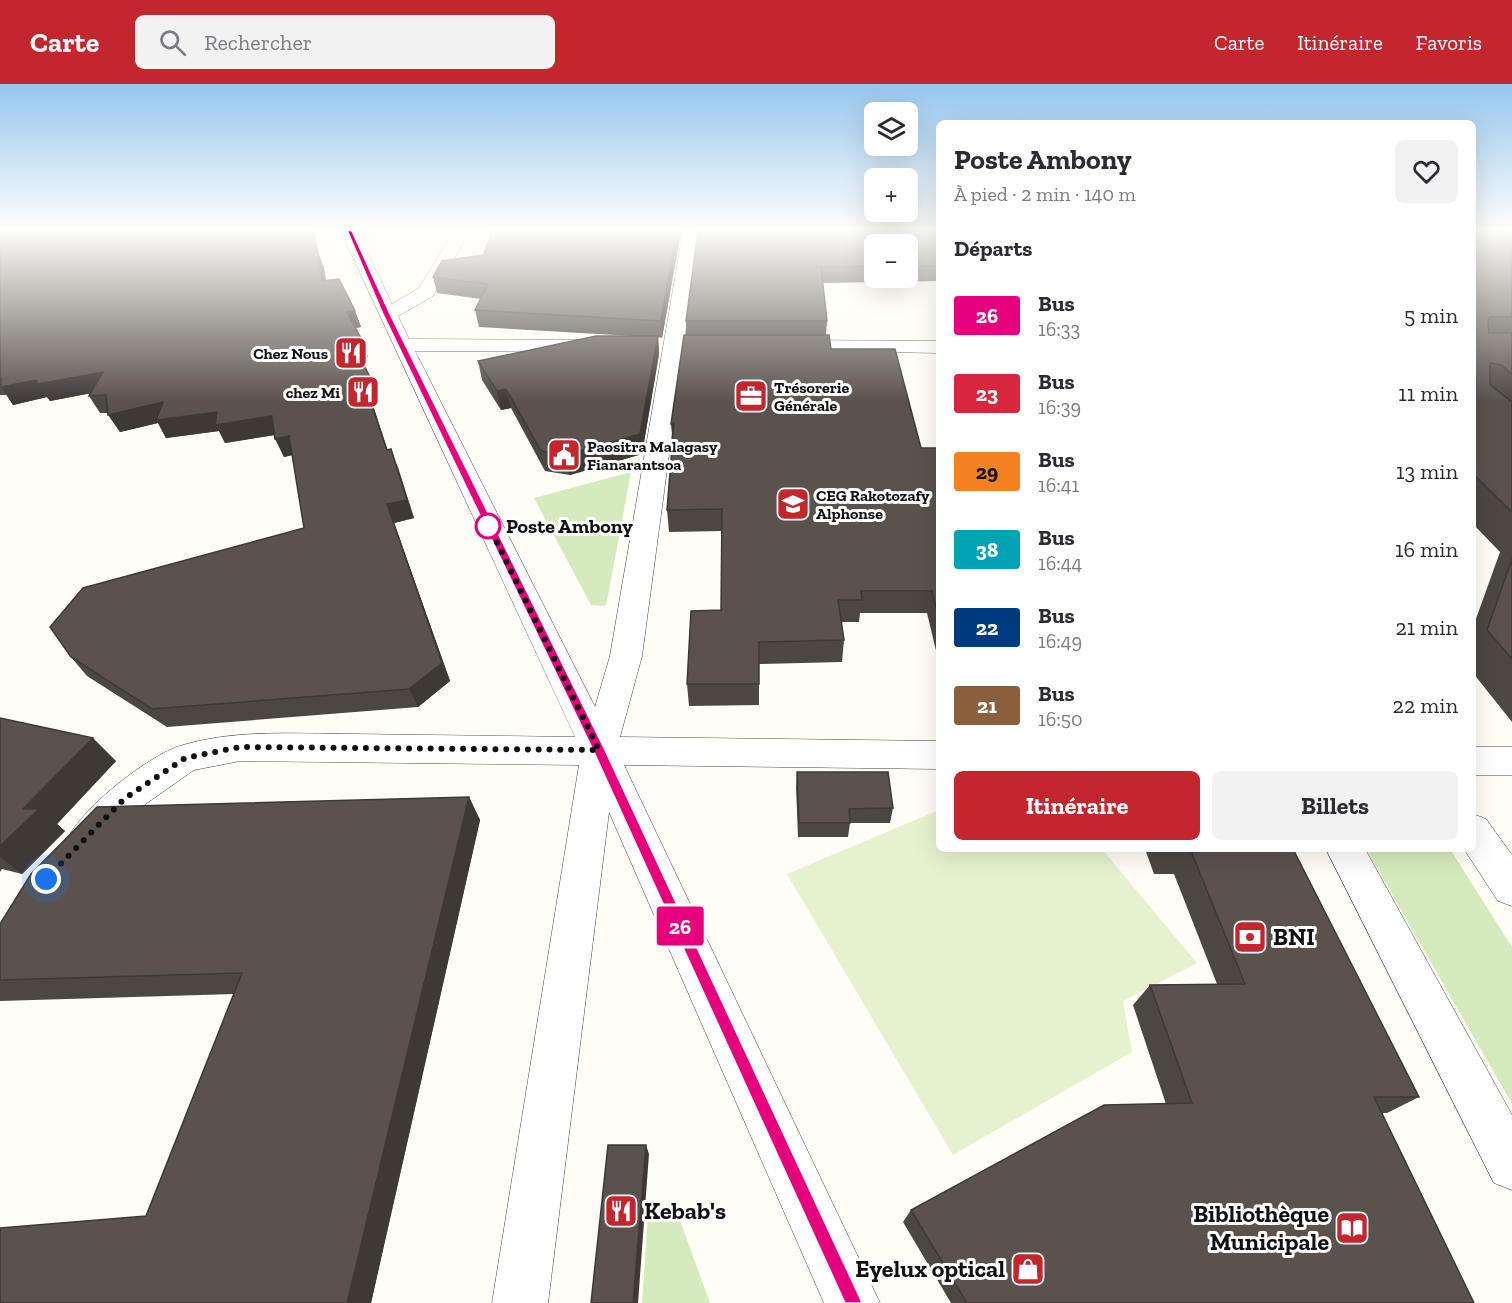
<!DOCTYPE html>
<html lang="fr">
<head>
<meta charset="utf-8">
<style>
  :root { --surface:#fff; --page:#f2f2f3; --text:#2b2b33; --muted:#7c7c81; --accent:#c4262e }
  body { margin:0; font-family:"Zilla Slab",serif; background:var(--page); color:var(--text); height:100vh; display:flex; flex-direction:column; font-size:22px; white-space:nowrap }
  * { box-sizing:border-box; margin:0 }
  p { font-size:20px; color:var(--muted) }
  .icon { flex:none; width:33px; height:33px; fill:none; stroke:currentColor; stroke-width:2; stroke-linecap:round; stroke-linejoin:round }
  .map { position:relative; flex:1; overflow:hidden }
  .details { position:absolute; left:936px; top:36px; width:540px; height:732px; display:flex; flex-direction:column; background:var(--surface); border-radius:9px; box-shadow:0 6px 24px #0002 }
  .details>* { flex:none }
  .badge { padding:0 12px; border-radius:4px; font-size:21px; line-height:39px }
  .tools { position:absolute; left:864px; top:18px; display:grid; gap:12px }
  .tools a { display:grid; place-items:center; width:54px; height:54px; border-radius:9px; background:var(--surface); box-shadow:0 6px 24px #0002; font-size:30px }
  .you { position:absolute; width:30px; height:30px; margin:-15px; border:4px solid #fff; border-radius:50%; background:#1a73e8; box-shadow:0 0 0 9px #1a73e833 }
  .map>.badge { position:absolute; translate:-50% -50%; box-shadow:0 0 0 3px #fff }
  h2 { padding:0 18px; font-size:22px; line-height:54px }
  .round { display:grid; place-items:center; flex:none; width:63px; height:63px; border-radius:9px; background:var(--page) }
  .headline { display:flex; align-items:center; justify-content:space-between; height:102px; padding:0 18px }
  h1 { font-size:28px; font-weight:700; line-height:45px }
  .button { display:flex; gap:12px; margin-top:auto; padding:12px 18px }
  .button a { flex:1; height:69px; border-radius:9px; background:var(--accent); color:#fff; font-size:24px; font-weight:700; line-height:69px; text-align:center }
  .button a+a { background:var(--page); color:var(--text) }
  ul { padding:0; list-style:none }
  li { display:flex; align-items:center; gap:18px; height:78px; padding:0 18px }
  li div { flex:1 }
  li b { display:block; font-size:22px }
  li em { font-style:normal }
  li .badge { min-width:66px; font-weight:700; text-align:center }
  header { display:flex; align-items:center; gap:36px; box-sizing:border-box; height:84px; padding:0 30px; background:var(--accent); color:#fff }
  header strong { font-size:28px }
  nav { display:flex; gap:33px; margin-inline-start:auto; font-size:21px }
  .search { width:420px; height:54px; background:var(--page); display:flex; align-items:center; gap:15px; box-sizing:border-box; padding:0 21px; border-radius:9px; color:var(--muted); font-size:22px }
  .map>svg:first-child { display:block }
  .green { fill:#d5ebbd }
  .pitch { fill:#e6f2cf }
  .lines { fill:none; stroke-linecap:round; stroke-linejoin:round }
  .minor-casing { stroke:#444; stroke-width:1 }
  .minor { fill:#fff; fill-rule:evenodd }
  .wall { fill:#4d4742; fill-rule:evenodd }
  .shaded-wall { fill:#3f3936 }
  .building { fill:#5a524d; stroke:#3f3936; stroke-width:1.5 }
  .line { fill:#e6007e; stroke:#fff; stroke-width:1.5 }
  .walk { stroke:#111; stroke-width:6; stroke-dasharray:0 10.8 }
  .stop-dot { fill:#fff; stroke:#e6007e; stroke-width:3 }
  .labels { text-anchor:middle; stroke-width:6; stroke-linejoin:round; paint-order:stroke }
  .far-poi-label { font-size:16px; font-weight:bold; fill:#111; stroke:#fff; text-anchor:start }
  .stop-label { font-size:20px; font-weight:bold; fill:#111; stroke:#fff; text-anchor:start }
  .near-poi-label { font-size:24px; font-weight:bold; fill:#111; stroke:#fff; text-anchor:start }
</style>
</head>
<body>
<header>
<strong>Carte</strong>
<div class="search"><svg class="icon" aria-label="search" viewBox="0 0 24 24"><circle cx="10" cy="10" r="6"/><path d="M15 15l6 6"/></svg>Rechercher</div>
<nav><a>Carte</a><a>Itinéraire</a><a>Favoris</a></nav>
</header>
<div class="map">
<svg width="1512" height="1219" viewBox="0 0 1512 1219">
  <rect width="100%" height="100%" fill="#fffdf5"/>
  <!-- green -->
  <g class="green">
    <path d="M631,388L607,517L605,522L591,521L534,414Z"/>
    <path d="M1366,765H1450L1512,863V1020Z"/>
    <path d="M673,1117L710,1219H642L648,1131Z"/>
  </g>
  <!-- pitch -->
  <path class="pitch" d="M939,726V765H1102L1197,879L1123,917L1132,968L953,1071L787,790Z"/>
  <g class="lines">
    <defs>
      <g id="minor">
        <path d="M341,147H357L392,220L419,204L454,147H470L433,212L398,232L409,255L595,256L602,258L605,262L602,266L595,268L415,267L595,623L610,572L683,147H699L642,572L620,653L939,657V685L624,681L880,1219H824L609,728L548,1219H492L579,681L240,677L194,686L137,726L101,766L87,770L73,766L68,754C83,723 150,670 183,661C238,645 295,650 351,650C426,651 501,652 575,653Z"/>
        <path d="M785,256L939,257V269L778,266L775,262L778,258Z"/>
        <rect x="1473" y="663" width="39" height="28"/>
        <path d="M1473,730L1486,735L1512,771V822L1498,817L1464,765H1473Z"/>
        <path d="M1326,765H1365L1512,1031V1106L1494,1099Z"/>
      </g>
    </defs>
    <!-- minor casing -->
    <use href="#minor" class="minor-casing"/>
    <!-- minor -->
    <use href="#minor" class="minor"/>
  </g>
  <!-- wall -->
  <g class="wall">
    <path d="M0,147H114L62,151L129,147H314L319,171L324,184L326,197L355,227L361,243L356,244L368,273L361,275L372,297L378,314L371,315L387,365L398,383L414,434L394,439L450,597L418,623L167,643L87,592L71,573L304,444L292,371L284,373L275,351L225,359L219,347L166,354L158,339L120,348L108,329H100L89,312L91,309L50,317L47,313L13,321L7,311H0Z"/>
    <path d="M493,147H681L662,254L658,253L659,270L642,370L570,391L545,387L511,324L501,326L482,296L478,277L632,252L479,243L475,226L481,215L437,209L433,193L484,171V168Z"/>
    <path d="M698,147H939V197L823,199L827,237L826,251L831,265L921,364H939V579L927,529H860L859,538H842L844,556L842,578L759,580V621L689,622L687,600L721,526L722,447L669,448L667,426L686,251V237ZM874,160H908V194H874Z"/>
    <path d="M1473,147H1512V638L1473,589V543L1500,468L1473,440Z"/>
    <path d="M0,634L116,677L57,740L65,747L22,790L2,785L0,788Z"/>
    <path d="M797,688L893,724L890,739H850L848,753H798L796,703Z"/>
    <path d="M469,713L480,736L371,1219H0L146,1132L234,910L0,917V840Z"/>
    <path d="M1132,765H1293L1419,1013L1387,1029H1382L1474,1219H951L903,1138L911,1126L1166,1020L1133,921L1150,901L1217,900L1174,790H1154L1145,765Z"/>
  </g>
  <!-- shaded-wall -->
  <g class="shaded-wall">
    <path d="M312,147L314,148L319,171L324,184L328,213L322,197Z"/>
    <path d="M677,147H681L662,254L661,237Z"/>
    <path d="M807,147H817V155Z"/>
    <path d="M355,227L361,243L353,244L347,228Z"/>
    <path d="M658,252L659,270L642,370L570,391L566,371Z"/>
    <path d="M362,256L368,273L359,275L352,258Z"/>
    <path d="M103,288L113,305L50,317L47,313L13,321L1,303L36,296Z"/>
    <path d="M372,297L378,314L371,315L393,384L364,298Z"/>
    <path d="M506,305L511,324L501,326L497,307Z"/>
    <path d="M163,318L217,328L272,332L281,350L225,359L219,347L166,354L158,339L120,348L108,331Z"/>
    <path d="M674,339L673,361L671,340Z"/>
    <path d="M289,352L297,370L284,373L275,355Z"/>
    <path d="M391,365L414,434L394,439L450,597L418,623L409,605L387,420Z"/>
    <path d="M93,654L116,677L57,740L65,747L22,790L0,773V762L23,725Z"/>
    <path d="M469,713L480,736L371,1219H347Z"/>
    <path d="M646,1061L649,1070L638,1219H633Z"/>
  </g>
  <!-- building -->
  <g class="building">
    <path d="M129,147H312L316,169H318L322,197L339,195L355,227L347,228L362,256L352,258L372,297L364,298L387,366L391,365L407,416L387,420L442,579L409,605L152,625L71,573L50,543L83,504L304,444L289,352L275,355L272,332L215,341L217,328L156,336L163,318L108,331L106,311L89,312L103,288L38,300L36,296L1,303V294H0V154Z"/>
    <path d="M493,147H677L661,237L475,226L488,200L433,193L442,177L490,170L484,168Z"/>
    <path d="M698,147H809L818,154L876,153L878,147H908L910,153H939V182H908V160H874V182L821,183L827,237H686Z"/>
    <path d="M1473,147H1512V233H1490L1488,236L1489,249H1512V290L1501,281L1490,279V301L1512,318V428L1473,390Z"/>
    <path d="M684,251H829L831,265H895L921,364H939V536L932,507H861L862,516H838L844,556L759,558V600H687L691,527L721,526L722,425L667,426L674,339L671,340Z"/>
    <path d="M596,252H658L640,350L566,371L541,367L506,305L497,307L478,277Z"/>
    <path d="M1512,475V575L1487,546Z"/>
    <path d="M0,634L93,654L23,725H39L0,762Z"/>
    <path d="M797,688H888L893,724L849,725L850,739H799Z"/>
    <path d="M469,713L347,1219H0V1144L146,1132L242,889L0,896V840L31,790L97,723Z"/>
    <path d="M1169,765H1293L1419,1013H1374L1474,1219H967L911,1126L1104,1021L1192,1019L1150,901L1245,900L1191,767H1170Z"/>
    <path d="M608,1061H646L633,1219H591Z"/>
  </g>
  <!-- sky -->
  <linearGradient id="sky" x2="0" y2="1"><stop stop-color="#95c6ee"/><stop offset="0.46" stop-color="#fffefa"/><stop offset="1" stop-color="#fffefa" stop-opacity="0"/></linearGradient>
  <rect width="1512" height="318" fill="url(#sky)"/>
  <!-- line -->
  <path class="line" d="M347,146L352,147L390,230L605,666L859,1212L862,1219H845L593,666L383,230Z"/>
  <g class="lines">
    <!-- walk -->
    <path class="walk" d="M46,795L124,715L185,674L240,663L599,666L487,438L488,442"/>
  </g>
  <!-- icons -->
  <defs>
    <symbol id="restaurant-square" viewBox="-11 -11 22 22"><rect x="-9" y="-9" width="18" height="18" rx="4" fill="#c4262e" stroke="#fff"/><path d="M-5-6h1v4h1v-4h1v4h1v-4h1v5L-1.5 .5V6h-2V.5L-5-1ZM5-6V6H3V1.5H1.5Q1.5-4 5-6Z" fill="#fff"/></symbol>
    <symbol id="office-square" viewBox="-11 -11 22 22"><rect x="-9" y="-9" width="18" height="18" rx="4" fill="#c4262e" stroke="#fff"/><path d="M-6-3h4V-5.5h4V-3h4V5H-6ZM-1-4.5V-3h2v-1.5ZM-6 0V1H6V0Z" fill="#fff"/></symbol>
    <symbol id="civic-square" viewBox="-11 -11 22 22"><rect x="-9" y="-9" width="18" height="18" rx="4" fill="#c4262e" stroke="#fff"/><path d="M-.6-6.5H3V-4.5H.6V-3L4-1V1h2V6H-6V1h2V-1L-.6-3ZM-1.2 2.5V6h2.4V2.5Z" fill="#fff"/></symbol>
    <symbol id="school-square" viewBox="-11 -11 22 22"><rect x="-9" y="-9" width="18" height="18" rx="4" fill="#c4262e" stroke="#fff"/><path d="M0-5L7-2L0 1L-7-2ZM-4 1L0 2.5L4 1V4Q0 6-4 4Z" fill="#fff"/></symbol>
    <symbol id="bank-square" viewBox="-11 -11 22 22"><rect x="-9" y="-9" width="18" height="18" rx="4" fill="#c4262e" stroke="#fff"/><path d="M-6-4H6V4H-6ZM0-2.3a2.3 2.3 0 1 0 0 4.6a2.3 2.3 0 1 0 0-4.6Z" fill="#fff"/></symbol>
    <symbol id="library-square" viewBox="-11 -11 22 22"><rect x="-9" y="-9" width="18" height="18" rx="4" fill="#c4262e" stroke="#fff"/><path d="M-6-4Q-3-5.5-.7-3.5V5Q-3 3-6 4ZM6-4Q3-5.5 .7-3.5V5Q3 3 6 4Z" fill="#fff"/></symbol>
    <symbol id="shop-square" viewBox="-11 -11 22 22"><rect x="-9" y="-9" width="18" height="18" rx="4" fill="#c4262e" stroke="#fff"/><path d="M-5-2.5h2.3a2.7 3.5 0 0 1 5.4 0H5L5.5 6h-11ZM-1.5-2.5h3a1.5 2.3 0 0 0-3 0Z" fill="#fff"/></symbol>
  </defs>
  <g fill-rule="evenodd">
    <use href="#restaurant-square" x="332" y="250" width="38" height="38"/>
    <use href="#restaurant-square" x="344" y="289" width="38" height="38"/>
    <use href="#office-square" x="732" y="293" width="38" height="38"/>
    <use href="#civic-square" x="545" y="352" width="38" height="38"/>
    <use href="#school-square" x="774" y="401" width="38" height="38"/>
    <use href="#bank-square" x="1231" y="834" width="38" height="38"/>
    <use href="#restaurant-square" x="602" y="1108" width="38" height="38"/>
    <use href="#library-square" x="1333" y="1125" width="38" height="38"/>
    <use href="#shop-square" x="1009" y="1166" width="38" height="38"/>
  </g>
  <!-- markers -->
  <circle class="stop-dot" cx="488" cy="442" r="12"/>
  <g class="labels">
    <!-- far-poi labels -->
    <g class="far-poi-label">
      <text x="328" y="275" text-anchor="end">Chez Nous</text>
      <text x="774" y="309">Trésorerie<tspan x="774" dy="18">Générale</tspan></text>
      <text x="340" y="314" text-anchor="end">chez Mi</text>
      <text x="587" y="368">Paositra Malagasy<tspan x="587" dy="18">Fianarantsoa</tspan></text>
      <text x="816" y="417">CEG Rakotozafy<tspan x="816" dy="18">Alphonse</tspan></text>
    </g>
    <!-- stop labels -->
    <g class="stop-label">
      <text x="506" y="449">Poste Ambony</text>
    </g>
    <!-- near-poi labels -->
    <g class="near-poi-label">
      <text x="1273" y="861">BNI</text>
      <text x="644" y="1135">Kebab's</text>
      <text x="1329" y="1138" text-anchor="end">Bibliothèque<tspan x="1329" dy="28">Municipale</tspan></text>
      <text x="1005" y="1193" text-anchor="end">Eyelux optical</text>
    </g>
  </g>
</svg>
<div class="tools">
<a><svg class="icon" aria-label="layers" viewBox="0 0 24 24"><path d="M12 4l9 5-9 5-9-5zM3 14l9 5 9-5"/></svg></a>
<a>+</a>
<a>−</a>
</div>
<div class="you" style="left:46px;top:795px"></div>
<b class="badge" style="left:680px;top:842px;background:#e6007e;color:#fff">26</b>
<section class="details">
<div class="headline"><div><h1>Poste Ambony</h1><p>À pied · 2 min · 140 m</p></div><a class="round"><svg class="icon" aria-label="heart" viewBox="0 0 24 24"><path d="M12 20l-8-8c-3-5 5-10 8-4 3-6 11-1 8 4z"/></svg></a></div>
<h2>Départs</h2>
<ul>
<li><span class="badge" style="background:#e6007e;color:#fff">26</span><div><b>Bus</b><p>16:33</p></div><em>5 min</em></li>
<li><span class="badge" style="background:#d7263d;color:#fff">23</span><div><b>Bus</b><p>16:39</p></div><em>11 min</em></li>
<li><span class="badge" style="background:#f58220;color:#111">29</span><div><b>Bus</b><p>16:41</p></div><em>13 min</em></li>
<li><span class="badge" style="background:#00a3b4;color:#fff">38</span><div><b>Bus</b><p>16:44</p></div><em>16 min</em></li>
<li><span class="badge" style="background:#003b80;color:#fff">22</span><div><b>Bus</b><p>16:49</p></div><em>21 min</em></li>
<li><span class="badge" style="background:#8b5e3c;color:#fff">21</span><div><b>Bus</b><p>16:50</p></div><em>22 min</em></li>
</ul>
<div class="button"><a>Itinéraire</a><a>Billets</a></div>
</section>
</div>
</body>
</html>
